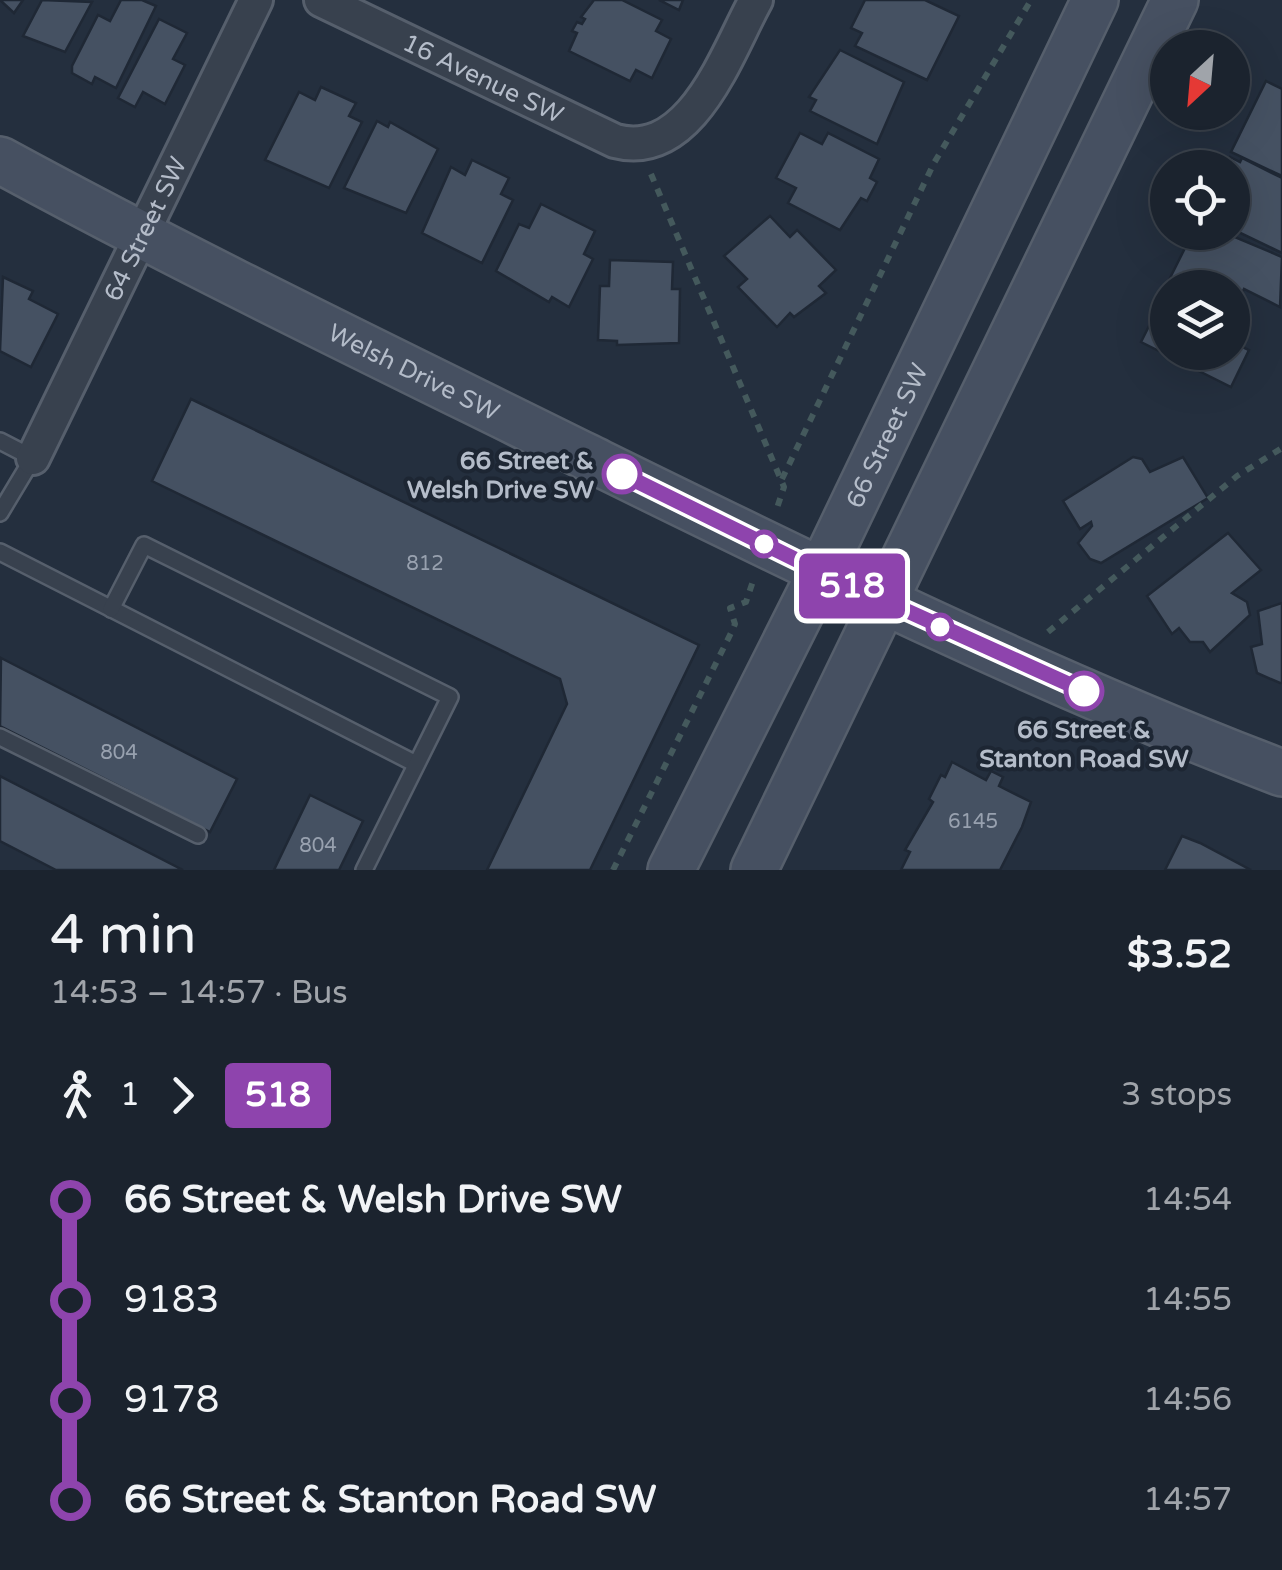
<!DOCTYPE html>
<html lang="en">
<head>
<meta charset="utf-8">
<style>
  :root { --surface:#1b232e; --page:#242b36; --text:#f1f3f6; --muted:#a0a4aa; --line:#39404a }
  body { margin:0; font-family:"Varela Round",sans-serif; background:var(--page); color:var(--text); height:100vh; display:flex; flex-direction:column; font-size:38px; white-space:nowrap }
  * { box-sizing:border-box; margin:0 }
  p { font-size:32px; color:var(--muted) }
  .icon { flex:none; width:55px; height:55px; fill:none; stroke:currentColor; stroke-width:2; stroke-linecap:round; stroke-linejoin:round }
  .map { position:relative; height:870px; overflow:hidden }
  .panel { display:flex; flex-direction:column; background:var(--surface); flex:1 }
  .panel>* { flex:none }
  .badge { padding:0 20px; border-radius:8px; font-size:35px; line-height:65px }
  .needle { width:65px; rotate:206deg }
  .buttons { position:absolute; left:1150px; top:30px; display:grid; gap:20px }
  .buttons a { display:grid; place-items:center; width:100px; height:100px; border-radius:50%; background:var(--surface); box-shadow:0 10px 40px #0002,0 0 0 2px var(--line); font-size:50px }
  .map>.badge { position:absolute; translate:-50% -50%; box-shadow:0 0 0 5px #fff }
  .legs { display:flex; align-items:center; gap:15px; height:110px; padding:0 50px; font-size:32px }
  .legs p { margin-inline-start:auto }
  .summary { display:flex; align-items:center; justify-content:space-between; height:170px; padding:0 50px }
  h1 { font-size:55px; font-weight:600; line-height:75px }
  ul { padding:0 50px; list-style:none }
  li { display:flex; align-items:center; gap:35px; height:100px; font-size:38px }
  li i { display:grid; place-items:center; width:15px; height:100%; margin:0 12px; background:currentColor }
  li i::after { content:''; width:25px; height:25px; margin:-12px; border:8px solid; border-radius:50%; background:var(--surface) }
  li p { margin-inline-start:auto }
  li:first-child i { background:linear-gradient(#0000 50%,currentColor 0) }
  li:last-child i { background:linear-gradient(currentColor 50%,#0000 0) }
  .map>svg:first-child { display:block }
  .building { fill:#455162; stroke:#1f2835; stroke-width:2.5 }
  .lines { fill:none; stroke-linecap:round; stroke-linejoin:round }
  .lane-casing { stroke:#565f6c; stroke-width:20 }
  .street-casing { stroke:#565f6c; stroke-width:38 }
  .secondary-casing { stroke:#565f6c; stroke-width:50 }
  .path { stroke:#44595c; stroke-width:6; stroke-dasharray:8 8; stroke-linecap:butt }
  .lane { stroke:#38414e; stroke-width:15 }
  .street { stroke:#38414e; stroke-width:32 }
  .secondary { stroke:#465061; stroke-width:45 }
  .line-1-casing { stroke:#fff; stroke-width:22 }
  .line-1 { stroke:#8e44ad; stroke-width:15 }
  .stop-1-dot { fill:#fff; stroke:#8e44ad; stroke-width:5 }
  .labels { text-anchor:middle; stroke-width:8; stroke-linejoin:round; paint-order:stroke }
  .number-label { font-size:20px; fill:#98a1af }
  .street-label { font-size:25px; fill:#b4bcc9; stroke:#1d2633 }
  .stop-label { font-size:25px; font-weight:bold; fill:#b4bcc9; stroke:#1d2633; text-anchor:end }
</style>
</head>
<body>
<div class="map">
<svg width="1282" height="870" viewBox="0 0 1282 870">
  <rect width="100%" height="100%" fill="#242f3e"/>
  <!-- building -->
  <g class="building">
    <path d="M0,0H23L14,13Z"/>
    <path d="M42,0L92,2L65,52L23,36Z"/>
    <path d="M121,0H142L156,6L116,88L95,77L92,84L72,73V66L98,15L110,21Z"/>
    <path d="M594,0H622L662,20L656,31L671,39L652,78L636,70L630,81L569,51L577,33L572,31L577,22L582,24L585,19L581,17Z"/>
    <path d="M659,0H683L679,10Z"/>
    <path d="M865,0H925L959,16L927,80L855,46L862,33L851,28Z"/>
    <path d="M159,19L187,33L173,59L185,65L165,104L143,92L135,107L118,98Z"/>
    <path d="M840,50L904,82L877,144L810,111L816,100L809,97Z"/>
    <path d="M1266,81L1282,89V176L1231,152Z"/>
    <path d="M321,87L356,103L349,116L362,122L329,188L265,160L299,92L315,100Z"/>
    <path d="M377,121L388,127L390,122L438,149L406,213L344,188Z"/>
    <path d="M800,133L822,144L828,133L879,159L870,178L877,182L867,201L861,198L840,230L788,203L796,188L776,178Z"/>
    <path d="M1230,157L1240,162L1242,158L1282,178V253L1232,229V168H1225Z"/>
    <path d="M472,160L509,178L501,194L513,200L482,263L422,233L451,167L465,175Z"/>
    <path d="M541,204L595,231L584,254L593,259L569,307L552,297L549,302L496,271L519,224L529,228Z"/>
    <path d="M770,216L790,237L797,230L836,270L819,286L826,293L794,317L790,313L777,327L738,287L747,279L724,256Z"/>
    <path d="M1204,232H1223L1282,257L1280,307L1244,289L1233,312L1232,288H1184L1169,280L1189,240L1197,245Z"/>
    <path d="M610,260L673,262L672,289H680L679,343L617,345V341L598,340L600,286H609Z"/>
    <path d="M3,277L33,291L29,299L58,314L31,367L0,351Z"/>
    <path d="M1168,288V352H1232V342L1249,350L1231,387L1141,342Z"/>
    <path d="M191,399L699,645L590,870H487L567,704L560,679L152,481Z"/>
    <path d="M1133,457L1142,459L1150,472L1183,457L1208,498L1101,563L1090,559L1078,543L1092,526L1091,522L1080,529L1063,501Z"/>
    <path d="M1228,533L1261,570L1232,593L1247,602L1250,615L1210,652L1203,642H1190L1179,628L1172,634L1147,596Z"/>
    <path d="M1282,603V683H1280L1257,673L1251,647L1262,644L1258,611Z"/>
    <path d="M1,658L237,779L210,832L0,726Z"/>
    <path d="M952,762L986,780L991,771L1003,777L999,786L1031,802L1022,827L1000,870H901L910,852L905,850L933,802L929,799L941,775L945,777Z"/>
    <path d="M0,776L183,870H56L0,841Z"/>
    <path d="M310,795L363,821L339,870H274Z"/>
    <path d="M1182,836L1200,843L1251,870H1165Z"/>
  </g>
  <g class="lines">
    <defs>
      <g id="lane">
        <path d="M0,441L33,458L0,513"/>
        <path d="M0,552L416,764"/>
        <path d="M111,609L144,545L450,697L364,870"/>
        <path d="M0,737L198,835"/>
      </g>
      <g id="street">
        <path id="s1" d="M321,0L615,141C692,161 727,52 756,0"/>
        <path id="s2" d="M33,458L256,0"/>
      </g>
      <g id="secondary">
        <path id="s3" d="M0,160C193,265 391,360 587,457C815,569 1044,682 1282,773"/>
        <path id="s4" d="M671,870L821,572L1095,0"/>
        <path d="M754,870L1175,0"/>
      </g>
    </defs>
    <!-- lane casing -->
    <use href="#lane" class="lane-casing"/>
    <!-- street casing -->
    <use href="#street" class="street-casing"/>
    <!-- secondary casing -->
    <use href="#secondary" class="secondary-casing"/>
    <!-- path -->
    <g class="path">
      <path d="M651,174L784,487L777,508"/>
      <path d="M782,479L934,163L1031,0"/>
      <path d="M1048,632L1237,476L1282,448"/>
      <path d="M613,870L731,633L735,624L730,608L746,602L753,581"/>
    </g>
    <!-- lane -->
    <use href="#lane" class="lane"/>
    <!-- street -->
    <use href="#street" class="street"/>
    <!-- secondary -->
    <use href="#secondary" class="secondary"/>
  </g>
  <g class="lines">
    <defs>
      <path id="line-1" d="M622,474L821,572L1084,691"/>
    </defs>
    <!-- line-1 casing -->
    <use href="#line-1" class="line-1-casing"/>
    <!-- line-1 -->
    <use href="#line-1" class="line-1"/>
  </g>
  <!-- markers -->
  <g class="stop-1-dot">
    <circle cx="622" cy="474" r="18"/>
    <circle cx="764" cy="544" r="12"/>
    <circle cx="940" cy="627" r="12"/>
    <circle cx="1084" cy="691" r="18"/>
  </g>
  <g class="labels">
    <!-- number labels -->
    <g class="number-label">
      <text x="425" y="570">812</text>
      <text x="119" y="759">804</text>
      <text x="973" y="828">6145</text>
      <text x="318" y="852">804</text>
    </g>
    <!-- street labels -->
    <g class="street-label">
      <text dy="9" stroke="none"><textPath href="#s1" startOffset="180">16 Avenue SW</textPath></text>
      <text dy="9" stroke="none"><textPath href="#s2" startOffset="255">64 Street SW</textPath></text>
      <text dy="9" stroke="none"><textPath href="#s3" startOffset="465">Welsh Drive SW</textPath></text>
      <text dy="9" stroke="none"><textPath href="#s4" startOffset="485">66 Street SW</textPath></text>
    </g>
    <!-- stop labels -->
    <g class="stop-label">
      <text x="594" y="469">66 Street &amp;<tspan x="594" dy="29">Welsh Drive SW</tspan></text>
      <text x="1084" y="738" text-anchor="middle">66 Street &amp;<tspan x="1084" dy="29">Stanton Road SW</tspan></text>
    </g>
  </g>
</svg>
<div class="buttons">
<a><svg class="needle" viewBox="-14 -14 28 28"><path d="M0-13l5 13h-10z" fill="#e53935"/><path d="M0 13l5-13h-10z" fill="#a0a4aa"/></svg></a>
<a><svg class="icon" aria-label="locate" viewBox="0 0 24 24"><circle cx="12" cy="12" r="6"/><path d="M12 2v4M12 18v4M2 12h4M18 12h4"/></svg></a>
<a><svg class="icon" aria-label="layers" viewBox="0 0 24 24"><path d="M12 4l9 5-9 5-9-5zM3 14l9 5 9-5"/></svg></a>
</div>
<b class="badge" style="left:852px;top:586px;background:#8e44ad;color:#fff">518</b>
</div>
<section class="panel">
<div class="summary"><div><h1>4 min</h1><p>14:53 – 14:57 · Bus</p></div><b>$3.52</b></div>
<div class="legs"><svg class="icon" aria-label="walk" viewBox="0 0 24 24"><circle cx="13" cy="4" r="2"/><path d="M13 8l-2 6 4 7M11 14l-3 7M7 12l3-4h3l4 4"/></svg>1<svg class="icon" aria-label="forward" viewBox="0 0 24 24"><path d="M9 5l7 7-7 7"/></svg><b class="badge" style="background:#8e44ad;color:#fff">518</b><p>3 stops</p></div>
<ul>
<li><i style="color:#8e44ad"></i><b>66 Street &amp; Welsh Drive SW</b><p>14:54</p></li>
<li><i style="color:#8e44ad"></i><span>9183</span><p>14:55</p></li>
<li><i style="color:#8e44ad"></i><span>9178</span><p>14:56</p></li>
<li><i style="color:#8e44ad"></i><b>66 Street &amp; Stanton Road SW</b><p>14:57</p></li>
</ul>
</section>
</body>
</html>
